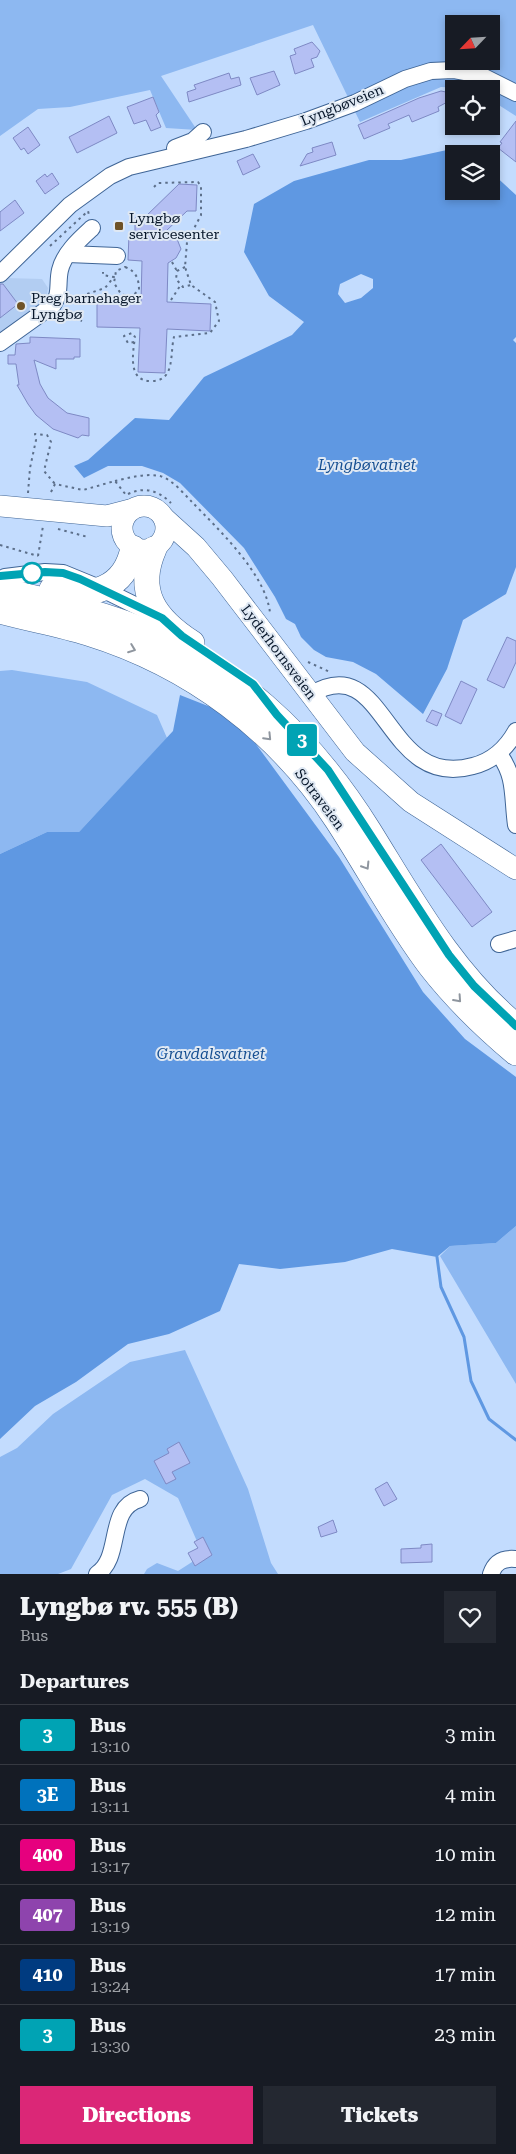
<!DOCTYPE html>
<html lang="en">
<head>
<meta charset="utf-8">
<style>
  :root { --surface:#171b24; --page:#242831; --text:#f1f3f6; --muted:#9ea1a6; --line:#363941; --accent:#db2777 }
  body { margin:0; font-family:"Roboto Serif",serif; background:var(--page); color:var(--text); height:100vh; display:flex; flex-direction:column; font-size:19px; white-space:nowrap }
  * { box-sizing:border-box; margin:0 }
  p { font-size:16px; color:var(--muted) }
  .icon { flex:none; width:28px; height:28px; fill:none; stroke:currentColor; stroke-width:2; stroke-linecap:round; stroke-linejoin:round }
  .map { position:relative; height:1574px; overflow:hidden }
  .side { display:flex; flex-direction:column; background:var(--surface); flex:1 }
  .side>* { flex:none }
  .badge { padding:0 10px; border-radius:4px; font-size:18px; line-height:32px }
  .needle { width:32px; rotate:245deg }
  .tools { position:absolute; left:445px; top:15px; display:grid; gap:10px }
  .tools a { display:grid; place-items:center; width:55px; height:55px; border-radius:0px; background:var(--surface); box-shadow:0 2px 8px #0003; font-size:25px }
  .map>.badge { position:absolute; translate:-50% -50%; box-shadow:0 0 0 2px #fff }
  h2 { padding:0 20px; font-size:19px; line-height:45px }
  .round { display:grid; place-items:center; flex:none; width:52px; height:52px; border-radius:0px; background:var(--page) }
  .headline { display:flex; align-items:center; justify-content:space-between; height:85px; padding:0 20px }
  h1 { font-size:24px; font-weight:800; line-height:38px }
  .cta { display:flex; gap:10px; margin-top:auto; padding:10px 20px }
  .cta a { flex:1; height:58px; border-radius:0px; background:var(--accent); color:#fff; font-size:20px; font-weight:800; line-height:58px; text-align:center }
  .cta a+a { background:var(--page); color:var(--text) }
  ul { padding:0; list-style:none }
  li { display:flex; align-items:center; gap:15px; height:60px; padding:0 20px; border-top:1px solid var(--line) }
  li div { flex:1 }
  li b { display:block; font-size:19px }
  li em { font-style:normal }
  li .badge { min-width:55px; font-weight:700; text-align:center }
  .map>svg:first-child { display:block }
  .built { fill:#b2cdf2 }
  .green { fill:#8db8f1; fill-rule:evenodd }
  .water { fill:#5f98e2; fill-rule:evenodd }
  .lines { fill:none; stroke-linecap:round; stroke-linejoin:round }
  .stream { stroke:#5f98e2; stroke-width:3 }
  .building { fill:#b4bff3; stroke:#7e89c4 }
  .minor-casing { stroke:#3f6596; stroke-width:18 }
  .major-casing { stroke:#3f6596; stroke-width:22 }
  .highway-casing { stroke:#3f6596; stroke-width:26 }
  .path { stroke:#5c6f8a; stroke-width:2; stroke-dasharray:2.5 4; stroke-linecap:butt }
  .minor { stroke:#fff; stroke-width:16 }
  .major { stroke:#fff; stroke-width:21 }
  .highway { stroke:#fff; stroke-width:25 }
  .oneway { stroke:#8f969f }
  .line-casing { stroke:#fff; stroke-width:11 }
  .line { stroke:#00a3b4; stroke-width:8 }
  .poi-dot { fill:#6f5226; stroke:#dfe8f3; stroke-width:2 }
  .stop-dot { fill:#fff; stroke:#00a3b4; stroke-width:2.5 }
  .labels { text-anchor:middle; stroke-width:4; stroke-linejoin:round; paint-order:stroke }
  .street-label { font-size:14px; fill:#07162a; stroke:#dfe8f3 }
  .poi-label { font-size:14px; fill:#07162a; stroke:#dfe8f3; text-anchor:start }
  .water-label { font-size:15px; font-style:italic; fill:#164f92; stroke:#dfe8f3 }
</style>
</head>
<body>
<div class="map">
<svg width="516" height="1574" viewBox="0 0 516 1574">
  <rect width="100%" height="100%" fill="#c3dcfe"/>
  <!-- built -->
  <path class="built" d="M6,278L42,279L48,288L46,300L38,311L0,338V283Z"/>
  <!-- green -->
  <g class="green">
    <path d="M0,0H516V116L491,100V89L441,87L360,122L313,25L161,76L197,130L166,128L150,90L70,107L38,109L0,136ZM454,24H491V61H454Z"/>
    <path d="M12,670L87,682L157,715L167,738L79,832H47L0,854V671Z"/>
    <path d="M516,1226V1384L440,1256L450,1246L496,1243Z"/>
    <path d="M185,1350L248,1489L271,1563L278,1574H144L147,1569L157,1563L178,1571L203,1555L178,1498L145,1479L112,1495L71,1569L58,1574H0V1457L17,1448L53,1414L130,1362Z"/>
  </g>
  <!-- water -->
  <g class="water">
    <path d="M456,148L468,154H454V191H491V172L516,195V337L513,340L516,343V567L506,594L463,620L447,669L423,714L376,674L353,662L326,657L314,650L301,637L295,624L286,619L275,597L244,548L180,483L163,473L142,466H108L84,478L74,466L88,460L135,418L169,420L204,377L292,335L304,322L269,296L244,252L254,204L294,181L369,160H401ZM361,274L373,279V288L361,298L345,303L338,294L340,284Z"/>
    <path d="M180,695L236,717L339,857L423,992L465,1039L516,1077V1226L496,1243L450,1246L437,1257L392,1249L345,1262L280,1269L239,1264L220,1311L169,1334L128,1344L76,1382L35,1406L0,1439V854L47,832H79L173,731Z"/>
  </g>
  <g class="lines">
    <!-- stream -->
    <path class="stream" d="M437,1257L441,1287L464,1337L471,1381L489,1419L516,1440"/>
  </g>
  <!-- building -->
  <g class="building">
    <path d="M312,42L320,51L317,57L311,59L314,67L295,74L290,56L296,54L294,49Z"/>
    <path d="M274,71L280,85L257,95L250,78Z"/>
    <path d="M229,73L231,79L239,77L241,85L189,102L187,92L196,89L194,85Z"/>
    <path d="M441,91L451,93L453,99L438,107L439,111L412,122L409,115L388,124L390,128L364,139L358,125L419,98Z"/>
    <path d="M153,97L159,112L156,115L161,127L151,131L146,120L134,124L127,107Z"/>
    <path d="M109,116L117,133L77,153L69,137Z"/>
    <path d="M516,121V162L498,148L502,143L500,142Z"/>
    <path d="M28,127L40,145L28,154L24,148L21,150L13,138Z"/>
    <path d="M332,142L336,155L300,166L307,154L313,152L312,148Z"/>
    <path d="M253,154L260,167L243,175L237,161Z"/>
    <path d="M52,173L59,184L45,194L36,181L45,174L47,177Z"/>
    <path d="M179,184L197,185L196,211H187L166,231L177,239L181,249L176,258L168,263L167,302L211,304L210,331L167,329L165,373L138,372L140,328L97,327V300L141,302L142,261L128,260L129,234H135V218H144Z"/>
    <path d="M15,200L24,213L0,231V212Z"/>
    <path d="M0,284H3L18,304L0,318Z"/>
    <path d="M30,337L80,339V357H74V359H56V369L34,360L40,384L48,398L67,413L89,418V436L82,435L78,438L53,429L36,415L28,404L17,385H19L16,364H8V355H15L16,344L30,343Z"/>
    <path d="M507,637L516,641V662L504,688L487,680Z"/>
    <path d="M461,681L477,689L461,724L445,716Z"/>
    <path d="M432,710L442,714L437,726L426,721Z"/>
    <path d="M441,844L492,912L472,927L421,860Z"/>
    <path d="M179,1442L190,1463L172,1472L176,1479L166,1484L154,1461L169,1453L167,1449Z"/>
    <path d="M387,1482L397,1499L384,1506L375,1489Z"/>
    <path d="M333,1520L337,1532L321,1537L318,1527Z"/>
    <path d="M203,1537L212,1555L195,1566L188,1553L198,1548L194,1542Z"/>
    <path d="M432,1544V1562L401,1563V1549L421,1548V1545Z"/>
  </g>
  <g class="lines">
    <defs>
      <g id="minor">
        <path d="M175,148L193,141L203,132"/>
        <path d="M68,254L117,256"/>
        <path d="M0,274L70,205L110,176L129,167L246,139L306,121L355,103L405,79L431,71L453,70L480,75L516,93"/>
        <path d="M0,343L53,305C61,293 57,283 60,270C64,253 80,239 92,228"/>
        <path d="M5,577L45,572L63,573L102,589L159,617"/>
        <path d="M310,695C387,647 383,791 473,766C493,761 506,749 516,731"/>
        <path d="M499,754C516,777 512,796 516,825"/>
        <path d="M499,944L516,939"/>
        <path d="M97,1574C123,1557 106,1508 140,1499"/>
        <path d="M491,1574C495,1562 503,1558 515,1559"/>
      </g>
      <g id="major">
        <circle cx="144" cy="528" r="22"/>
        <path d="M0,506L107,516L130,510"/>
        <path d="M164,518L196,547L222,578L355,752L411,802L516,869"/>
      </g>
      <g id="highway">
        <path d="M154,549C135,592 155,619 192,643"/>
        <path d="M52,589C90,599 125,590 133,548"/>
        <path d="M0,590C41,600 84,608 124,623C232,663 309,735 369,831C412,900 452,974 516,1026"/>
        <path d="M0,611C29,619 59,624 88,633C191,665 278,730 337,820C369,869 396,921 431,967C456,999 485,1027 516,1053"/>
      </g>
    </defs>
    <!-- minor casing -->
    <use href="#minor" class="minor-casing"/>
    <!-- major casing -->
    <use href="#major" class="major-casing"/>
    <!-- highway casing -->
    <use href="#highway" class="highway-casing"/>
    <!-- path -->
    <g class="path">
      <path d="M50,246L88,211L89,215"/>
      <path d="M172,262L177,271"/>
      <path d="M125,267C136,271 139,279 139,290L131,297L121,294L114,283L116,271Z"/>
      <path d="M185,267L177,271L176,279L183,287L191,285"/>
      <path d="M81,296L105,288L114,277L103,275V272"/>
      <path d="M171,300L180,286"/>
      <path d="M63,312L82,321"/>
      <path d="M134,342L128,343L124,336L132,333L135,337C133,353 127,382 152,381C157,381 162,380 166,375C173,366 171,348 174,337L210,333L219,321L215,302L191,285L185,267L187,242L201,215V186L198,182L158,183L154,187"/>
      <path d="M115,481C128,478 145,473 160,476C173,480 183,493 192,502C218,529 266,574 270,613"/>
      <path d="M51,492L55,484L83,490L115,481L126,495"/>
      <path d="M28,493L30,468L36,440L35,434L47,435L51,442L44,471L55,484"/>
      <path d="M128,494C145,486 159,491 171,503"/>
      <path d="M58,529L88,537"/>
      <path d="M0,545L38,556"/>
      <path d="M38,556L43,526"/>
      <path d="M308,662L330,672"/>
    </g>
    <!-- minor -->
    <use href="#minor" class="minor"/>
    <!-- major -->
    <use href="#major" class="major"/>
    <!-- highway -->
    <use href="#highway" class="highway"/>
  </g>
  <!-- one-way arrows -->
  <defs><path id="oneway-chevron" d="M-2-3.5L2.5 0L-2 3.5" fill="none" stroke-width="1.6" stroke-linecap="round" stroke-linejoin="round" transform="scale(1.25)"/></defs>
  <g class="oneway">
    <use href="#oneway-chevron" transform="translate(132 649) rotate(21)"/>
    <use href="#oneway-chevron" transform="translate(268 737) rotate(46)"/>
    <use href="#oneway-chevron" transform="translate(366 866) rotate(58)"/>
    <use href="#oneway-chevron" transform="translate(458 999) rotate(48)"/>
  </g>
  <g class="lines">
    <defs>
      <path id="line" d="M0,576L45,572L63,573L80,579L162,618L182,636L253,684L277,715L328,770L449,955L474,986L516,1026"/>
    </defs>
    <!-- line casing -->
    <use href="#line" class="line-casing"/>
    <!-- line -->
    <use href="#line" class="line"/>
  </g>
  <!-- markers -->
  <g class="poi-dot">
    <rect x="114" y="221" width="10" height="10" rx="2.5"/>
    <circle cx="21" cy="306" r="5"/>
  </g>
  <circle class="stop-dot" cx="32" cy="573" r="10"/>
  <g class="labels">
    <!-- street labels -->
    <g class="street-label">
      <text transform="translate(342 105) rotate(-22)" y="5">Lyngbøveien</text>
      <text transform="translate(279 652) rotate(53)" y="5">Lyderhornsveien</text>
      <text transform="translate(320 799) rotate(53)" y="5">Sotraveien</text>
    </g>
    <!-- poi labels -->
    <g class="poi-label">
      <text x="129" y="223">Lyngbø<tspan x="129" dy="16">servicesenter</tspan></text>
      <text x="31" y="303">Preg barnehager<tspan x="31" dy="16">Lyngbø</tspan></text>
    </g>
    <!-- water labels -->
    <g class="water-label">
      <text x="367" y="470">Lyngbøvatnet</text>
      <text x="211" y="1059">Gravdalsvatnet</text>
    </g>
  </g>
</svg>
<div class="tools">
<a><svg class="needle" viewBox="-14 -14 28 28"><path d="M0-13l5 13h-10z" fill="#e53935"/><path d="M0 13l5-13h-10z" fill="#9ea1a6"/></svg></a>
<a><svg class="icon" aria-label="locate" viewBox="0 0 24 24"><circle cx="12" cy="12" r="6"/><path d="M12 2v4M12 18v4M2 12h4M18 12h4"/></svg></a>
<a><svg class="icon" aria-label="layers" viewBox="0 0 24 24"><path d="M12 4l9 5-9 5-9-5zM3 14l9 5 9-5"/></svg></a>
</div>
<b class="badge" style="left:302px;top:740px;background:#00a3b4;color:#fff">3</b>
</div>
<section class="side">
<div class="headline"><div><h1>Lyngbø rv. 555 (B)</h1><p>Bus</p></div><a class="round"><svg class="icon" aria-label="heart" viewBox="0 0 24 24"><path d="M12 20l-8-8c-3-5 5-10 8-4 3-6 11-1 8 4z"/></svg></a></div>
<h2>Departures</h2>
<ul>
<li><span class="badge" style="background:#00a3b4;color:#fff">3</span><div><b>Bus</b><p>13:10</p></div><em>3 min</em></li>
<li><span class="badge" style="background:#0072bc;color:#fff">3E</span><div><b>Bus</b><p>13:11</p></div><em>4 min</em></li>
<li><span class="badge" style="background:#e6007e;color:#fff">400</span><div><b>Bus</b><p>13:17</p></div><em>10 min</em></li>
<li><span class="badge" style="background:#8e44ad;color:#fff">407</span><div><b>Bus</b><p>13:19</p></div><em>12 min</em></li>
<li><span class="badge" style="background:#003b80;color:#fff">410</span><div><b>Bus</b><p>13:24</p></div><em>17 min</em></li>
<li><span class="badge" style="background:#00a3b4;color:#fff">3</span><div><b>Bus</b><p>13:30</p></div><em>23 min</em></li>
</ul>
<div class="cta"><a>Directions</a><a>Tickets</a></div>
</section>
</body>
</html>
